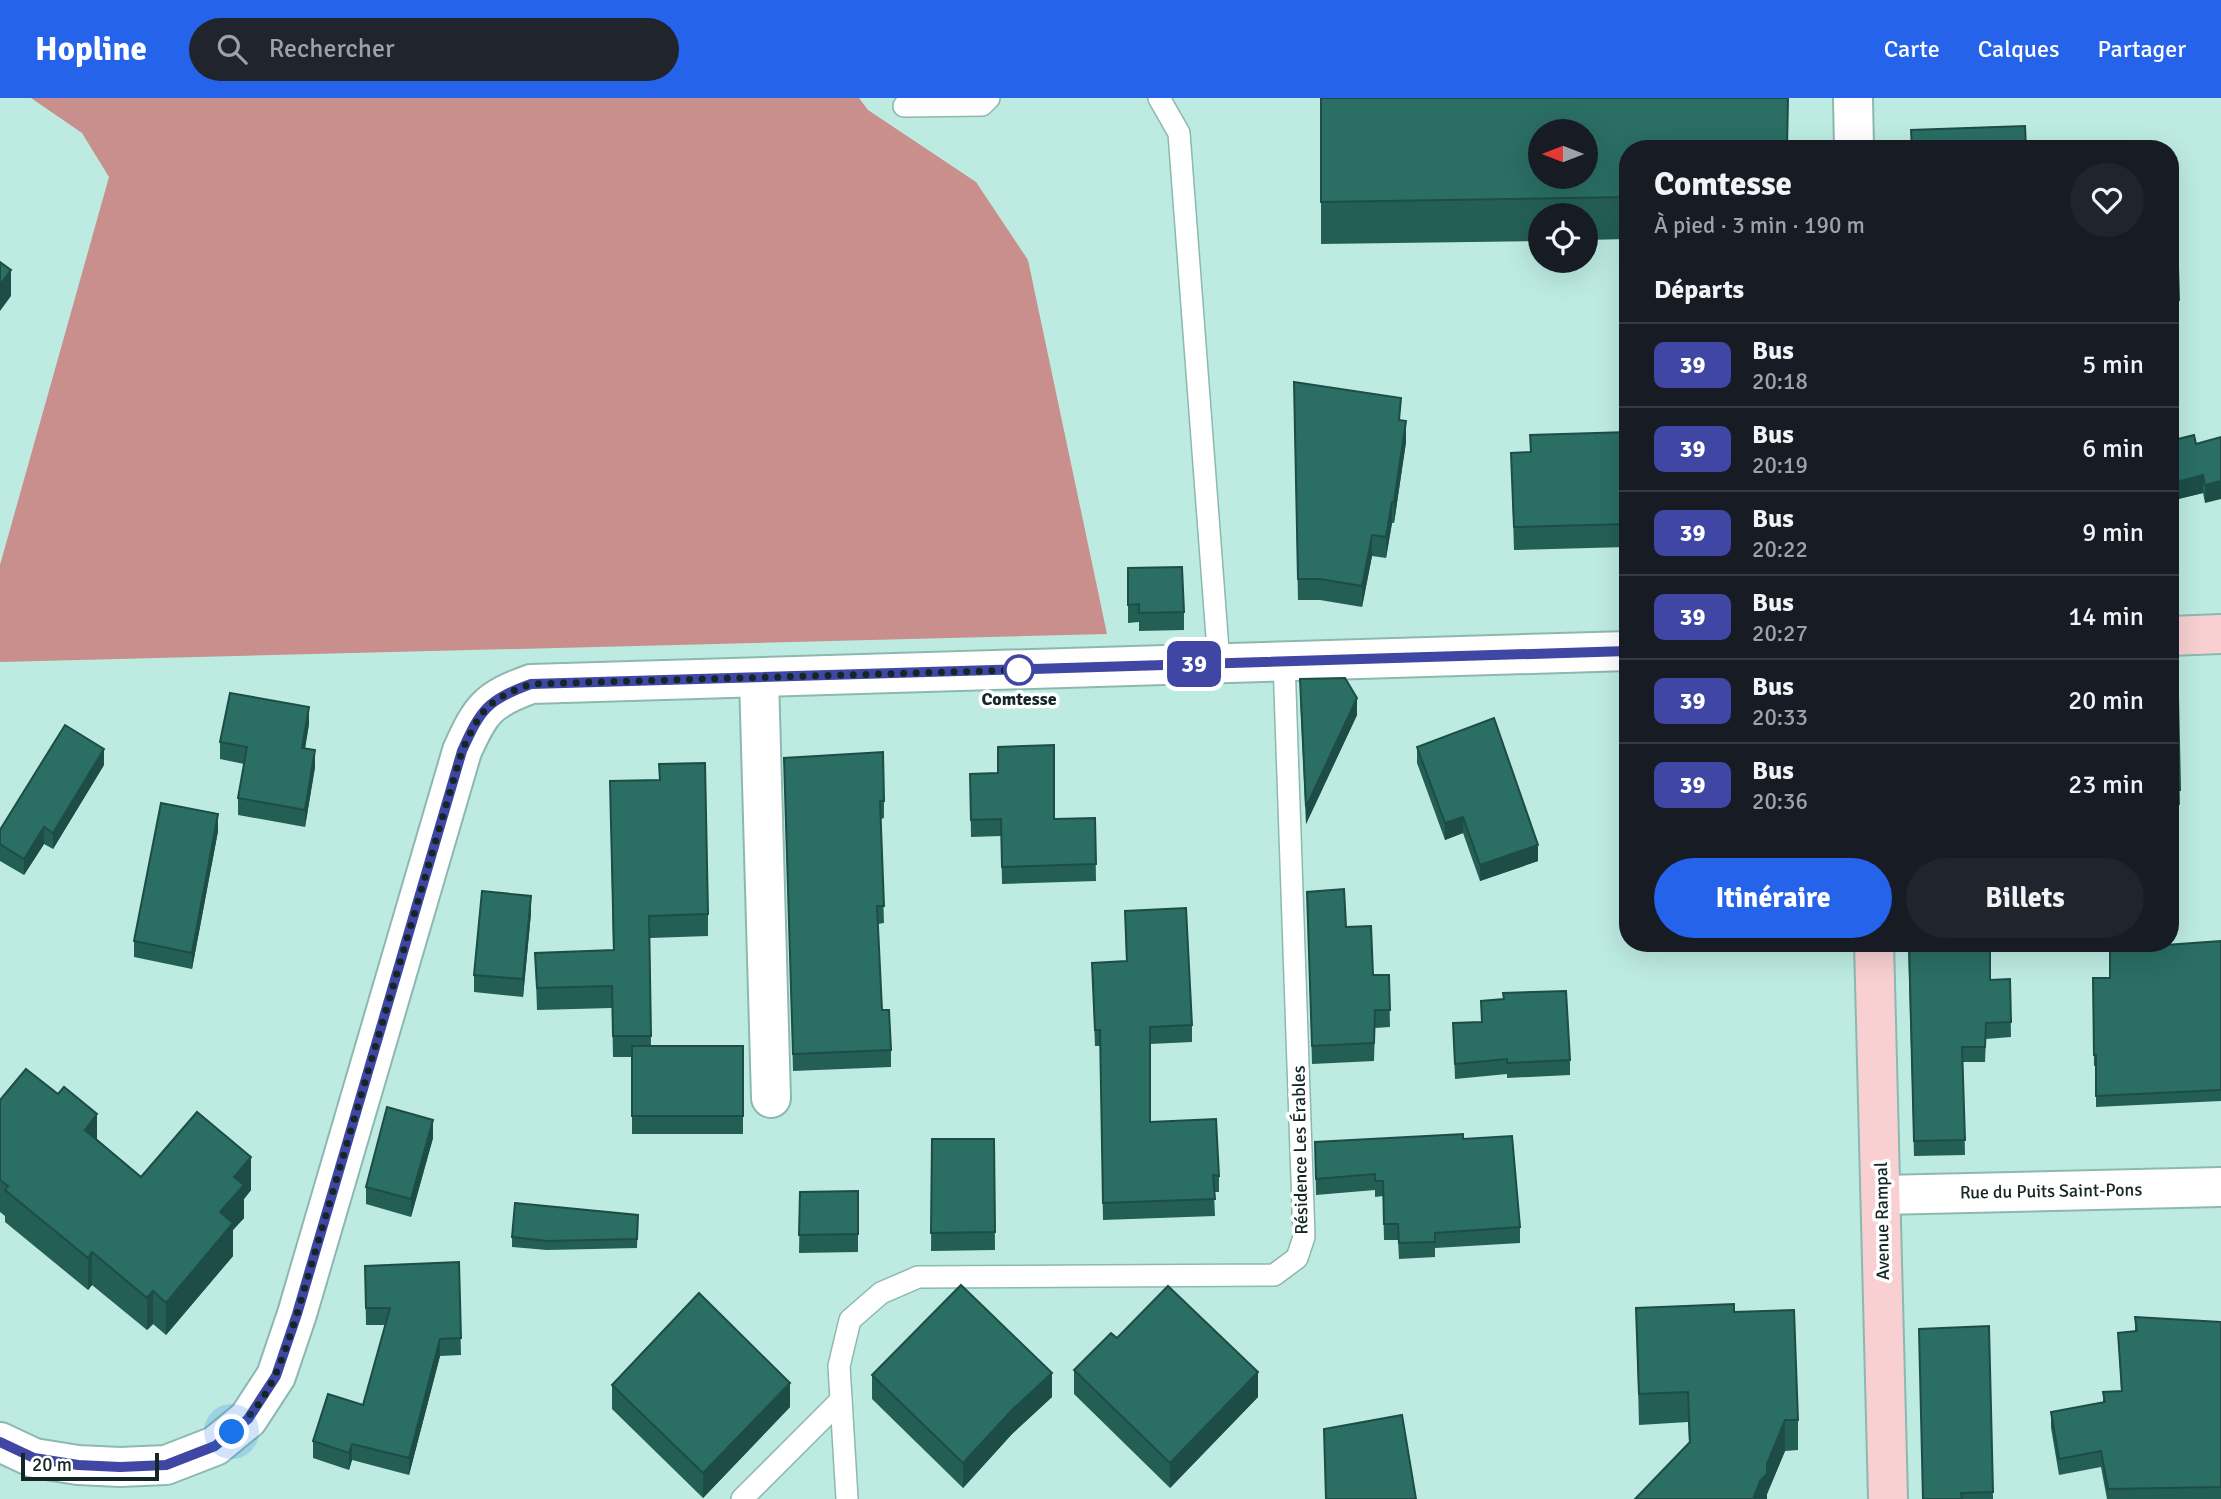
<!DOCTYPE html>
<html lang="fr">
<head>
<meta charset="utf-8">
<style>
  :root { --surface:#171b24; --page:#20242c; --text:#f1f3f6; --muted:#9ea1a6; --line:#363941; --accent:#2563eb }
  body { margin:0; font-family:Signika,sans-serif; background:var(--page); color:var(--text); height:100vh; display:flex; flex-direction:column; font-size:26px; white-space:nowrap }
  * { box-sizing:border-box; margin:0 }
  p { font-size:23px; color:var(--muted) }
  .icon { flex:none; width:38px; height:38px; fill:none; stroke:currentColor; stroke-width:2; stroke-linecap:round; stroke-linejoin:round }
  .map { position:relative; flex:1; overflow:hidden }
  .panel { position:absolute; left:1619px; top:42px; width:560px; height:812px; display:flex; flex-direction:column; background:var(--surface); border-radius:28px; box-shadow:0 7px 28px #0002 }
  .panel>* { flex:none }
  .badge { padding:0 14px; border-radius:10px; font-size:24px; line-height:46px }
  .needle { width:46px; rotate:270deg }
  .buttons { position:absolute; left:1528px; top:21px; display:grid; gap:14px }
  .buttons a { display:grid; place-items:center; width:70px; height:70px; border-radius:50%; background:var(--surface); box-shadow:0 7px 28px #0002; font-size:35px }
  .scale { position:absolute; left:21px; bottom:18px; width:138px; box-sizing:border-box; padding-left:7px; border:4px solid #152724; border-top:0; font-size:19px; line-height:24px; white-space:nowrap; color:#152724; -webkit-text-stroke:5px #fff; paint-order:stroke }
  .you { position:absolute; width:35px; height:35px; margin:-18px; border:5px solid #fff; border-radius:50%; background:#1a73e8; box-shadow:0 0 0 10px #1a73e833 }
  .map>.badge { position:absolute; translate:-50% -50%; box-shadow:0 0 0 4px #fff }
  h2 { padding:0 35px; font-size:26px; line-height:63px }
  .round { display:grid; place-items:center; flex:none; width:74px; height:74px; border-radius:37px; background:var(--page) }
  .overview { display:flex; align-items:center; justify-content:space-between; height:119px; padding:0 35px }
  h1 { font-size:33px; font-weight:800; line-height:52px }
  .cta { display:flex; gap:14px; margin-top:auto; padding:14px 35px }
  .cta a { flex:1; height:80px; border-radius:42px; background:var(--accent); color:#fff; font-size:28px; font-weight:800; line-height:80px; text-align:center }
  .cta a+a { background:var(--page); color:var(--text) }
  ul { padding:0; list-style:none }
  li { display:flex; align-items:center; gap:21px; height:84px; padding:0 35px; border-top:2px solid var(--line) }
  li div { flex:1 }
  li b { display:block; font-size:26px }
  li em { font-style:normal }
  li .badge { min-width:77px; font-weight:700; text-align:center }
  header { display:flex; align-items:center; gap:42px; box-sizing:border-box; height:98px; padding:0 35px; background:var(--accent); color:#fff }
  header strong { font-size:33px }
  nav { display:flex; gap:38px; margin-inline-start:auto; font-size:24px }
  .search { width:490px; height:63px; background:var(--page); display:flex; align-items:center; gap:18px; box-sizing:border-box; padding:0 24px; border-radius:38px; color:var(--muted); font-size:26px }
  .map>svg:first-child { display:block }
  .forest { fill:#c88f8d }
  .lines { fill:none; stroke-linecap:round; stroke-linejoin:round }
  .lane-casing { stroke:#8cb8b0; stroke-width:24 }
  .street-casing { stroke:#8cb8b0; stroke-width:42 }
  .secondary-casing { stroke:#8cb8b0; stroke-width:42 }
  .lane { stroke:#fff; stroke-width:21 }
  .street { stroke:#fff; stroke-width:38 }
  .secondary { stroke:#f8d0d2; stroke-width:38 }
  .wall { fill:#245f56 }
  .shaded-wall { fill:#1d4d46 }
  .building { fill:#2a6e64; stroke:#1d4d46; stroke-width:2; fill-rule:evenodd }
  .line-casing { stroke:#fff; stroke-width:16 }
  .line { stroke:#3f46a3; stroke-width:10 }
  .walk { stroke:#152724; stroke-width:7; stroke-dasharray:0 12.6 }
  .stop-dot { fill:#fff; stroke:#3f46a3; stroke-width:3.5 }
  .labels { text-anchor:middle; stroke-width:7; stroke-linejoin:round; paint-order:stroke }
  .stop-label { font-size:18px; font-weight:bold; fill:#152724; stroke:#fff }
  .street-label { font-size:18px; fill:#152724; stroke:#fff }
</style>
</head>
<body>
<header>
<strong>Hopline</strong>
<div class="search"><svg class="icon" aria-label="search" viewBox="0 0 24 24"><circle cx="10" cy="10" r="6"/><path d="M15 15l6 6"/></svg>Rechercher</div>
<nav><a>Carte</a><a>Calques</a><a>Partager</a></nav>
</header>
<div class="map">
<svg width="2221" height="1401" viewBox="0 0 2221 1401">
  <rect width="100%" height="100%" fill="#bdebe2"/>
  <!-- forest -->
  <path class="forest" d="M31,0H859L868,12L976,84L1028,162L1107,536L0,564V467L109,79L82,35Z"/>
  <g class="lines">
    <defs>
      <g id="lane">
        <path d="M1159,0L1179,35L1219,565"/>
        <path d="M904,8L982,7L989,0"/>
        <path d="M742,1401L841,1302"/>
        <path d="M847,1401L839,1268L850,1222L881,1195L918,1179L1274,1177L1297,1160L1304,1139L1284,563"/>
      </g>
      <g id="street">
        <path d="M1853,0L1854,51"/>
        <path d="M759,580L771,1000"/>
        <path d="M1882,1097L2221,1089"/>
        <path d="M0,1344L34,1360L78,1367L120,1369L166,1367L215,1348L248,1321L276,1278L297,1216L462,653C481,611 487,602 531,586L1628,553"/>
      </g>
      <g id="secondary">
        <path d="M2170,538L2221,536"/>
        <path d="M1874,845L1888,1401"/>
      </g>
    </defs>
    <!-- lane casing -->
    <use href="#lane" class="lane-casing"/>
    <!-- street casing -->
    <use href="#street" class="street-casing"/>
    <!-- secondary casing -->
    <use href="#secondary" class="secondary-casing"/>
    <!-- lane -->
    <use href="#lane" class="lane"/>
    <!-- street -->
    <use href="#street" class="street"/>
    <!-- secondary -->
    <use href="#secondary" class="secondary"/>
  </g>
  <!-- wall -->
  <g class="wall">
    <path d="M1321,0L1628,51V141L1586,142V117H1540V143L1321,146Z"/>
    <path d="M2170,105L2179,219H2176V240H2170Z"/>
    <path d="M1294,305L1401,323L1406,344L1394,425H1392L1386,460L1372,458L1362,509L1320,502H1298Z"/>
    <path d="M1628,334V449L1514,452L1511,355L1530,354V337Z"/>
    <path d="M2221,339L2205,405L2203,395L2170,403V343L2196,346Z"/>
    <path d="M1128,470L1184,514V532L1139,533V524L1128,525Z"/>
    <path d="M1300,581L1357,617L1306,726L1300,597Z"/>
    <path d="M2170,599H2178L2180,707H2170Z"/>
    <path d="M309,626L305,651L315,669L305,729L238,717V700L244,666L220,661V644Z"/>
    <path d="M1417,649L1538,763L1480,783L1463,735L1445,742L1417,665Z"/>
    <path d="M784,660L884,703V720L881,721L884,825L878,826L882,912L891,952V969L793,973Z"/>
    <path d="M659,666L708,816V838L650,840L651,948H743V1036H632V959H613L612,910L537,912L535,855L613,852L610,683L659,682Z"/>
    <path d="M104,667L53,751L44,746L24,777L0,763V732Z"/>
    <path d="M970,676L1054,721L1095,720L1096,783L1002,786L1001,738L971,739Z"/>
    <path d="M218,733L192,871L134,859V843Z"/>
    <path d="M1307,794L1346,829L1373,877H1389L1390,929L1375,930L1374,963L1312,966Z"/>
    <path d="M1125,813L1192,927V944L1150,946V1024L1219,1078V1094H1214L1215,1118L1103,1122L1100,948H1095L1092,865L1126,863Z"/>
    <path d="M531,815L523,899L474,894V877Z"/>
    <path d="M2221,843V1003L2096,1009V968H2094L2093,880H2110Z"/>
    <path d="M1908,845L1990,882L2010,881L2011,939L1986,941L1985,964H1963L1965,1057L1914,1058Z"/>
    <path d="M1503,895L1570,962V977L1507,980V976L1455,981L1453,925L1482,924L1481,903L1503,901Z"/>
    <path d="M0,1002L97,1041L141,1079L251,1092L244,1101V1120L233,1132V1158L166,1237L153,1226L147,1232L92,1187L88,1192L5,1124V1118L0,1114Z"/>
    <path d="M433,1040L411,1119L366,1106V1089Z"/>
    <path d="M932,1041H994L995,1152L931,1153Z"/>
    <path d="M1463,1041L1520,1129V1145L1435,1150V1159L1399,1161L1398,1142H1384L1383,1098L1375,1099V1092L1316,1097L1315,1044Z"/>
    <path d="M858,1093V1154L799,1155L800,1094Z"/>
    <path d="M638,1117L637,1150L547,1152L512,1149V1139Z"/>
    <path d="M459,1164L461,1257L440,1258L409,1377L352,1362L349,1372L313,1360V1343L363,1307L386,1227H366L365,1168Z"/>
    <path d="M1636,1210L1734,1214L1798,1322V1352L1785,1353L1767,1396V1401L1689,1345L1688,1324L1639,1327Z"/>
    <path d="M2135,1219L2221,1224V1401H2107L2101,1369L2059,1377L2051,1330V1314L2103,1304V1294L2121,1293L2118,1235L2135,1234Z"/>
    <path d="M1989,1228L1993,1401H1922Z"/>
    <path d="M1117,1240L1258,1299L1170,1390L1074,1296V1272Z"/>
    <path d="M872,1277L1052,1299L1012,1336L963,1390L872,1301Z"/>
    <path d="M612,1287L790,1309L703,1400L612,1311Z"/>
  </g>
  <!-- shaded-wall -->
  <g class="shaded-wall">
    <path d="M11,172V198L0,213V187Z"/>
    <path d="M2179,202V219L2175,220V203Z"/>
    <path d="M1406,323V344L1394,425V404Z"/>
    <path d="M2203,377V395L2170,403V386Z"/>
    <path d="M2221,383V401L2205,405V387Z"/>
    <path d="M1392,404V425L1386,460V439Z"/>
    <path d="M1372,437V458L1362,509V488Z"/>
    <path d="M1357,600V617L1306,726V709Z"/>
    <path d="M309,609V626L302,667V650Z"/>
    <path d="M104,651V667L53,751V735Z"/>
    <path d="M315,652V669L305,729V712Z"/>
    <path d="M218,716V733L192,871V855Z"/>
    <path d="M1463,719V735L1445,742V725Z"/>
    <path d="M44,729V746L24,777V761Z"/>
    <path d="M1538,747V763L1480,783V767Z"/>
    <path d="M531,798V815L523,899V881Z"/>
    <path d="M97,1016V1048L85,1032Z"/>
    <path d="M433,1022V1040L411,1119V1101Z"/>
    <path d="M251,1059V1092L244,1101V1120L233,1132V1158L166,1237V1205L220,1114L234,1079Z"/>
    <path d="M92,1154V1187L88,1192V1160Z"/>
    <path d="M153,1193V1226L147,1232V1200Z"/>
    <path d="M440,1241V1258L409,1377V1360Z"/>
    <path d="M1258,1274V1299L1170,1390V1365Z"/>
    <path d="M1052,1275V1299L1012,1336L963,1390V1365L1012,1312Z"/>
    <path d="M790,1285V1309L703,1400V1375Z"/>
    <path d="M1785,1322V1353L1767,1396V1401H1753Z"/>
    <path d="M352,1346V1362L349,1372V1355Z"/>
  </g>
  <!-- building -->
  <g class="building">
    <path d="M1321,0H1788L1787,51H1628V99L1321,104ZM1540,33H1586V79H1540Z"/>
    <path d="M2025,28L2026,51H1912L1911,32Z"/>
    <path d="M2170,105H2176L2179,202L2175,203L2176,224H2170Z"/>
    <path d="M0,164L11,172L0,187Z"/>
    <path d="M1294,284L1401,300L1399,322L1406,323L1394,404H1392L1386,439L1372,437L1362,488L1320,481H1298Z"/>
    <path d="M1628,334V426L1514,429L1511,355L1531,354L1530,337Z"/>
    <path d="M2194,337L2196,346L2221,339V383L2205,387L2203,377L2170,386V343Z"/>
    <path d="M1182,469L1184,514L1139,515V506L1128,507V470Z"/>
    <path d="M1345,580L1357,600L1306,709L1300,581Z"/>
    <path d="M230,595L309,609L302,650L315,652L305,712L238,700L247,649L220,644Z"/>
    <path d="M2170,599H2178L2180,692H2170Z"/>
    <path d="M1494,620L1538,747L1480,767L1463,719L1445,725L1417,649Z"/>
    <path d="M65,627L104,651L53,735L44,729L24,761L0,746V732Z"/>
    <path d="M1054,647V721L1095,720L1096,766L1002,769L1001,721L971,722L970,676L998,675V649Z"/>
    <path d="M883,654L884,703H880L884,808H877L882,912H889L891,952L793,956L784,660Z"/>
    <path d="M705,665L708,816L649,818L651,938H613L612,888L537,890L535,855L614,852L610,683L660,682L659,666Z"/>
    <path d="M161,705L218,716L192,855L134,843Z"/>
    <path d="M1344,791L1346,829L1371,828L1373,877H1389L1390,912H1375L1374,945L1312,948L1307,794Z"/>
    <path d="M482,793L531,798L523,881L474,877Z"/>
    <path d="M1186,810L1192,927L1150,929V1024L1216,1021L1219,1078L1213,1077L1215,1101L1103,1105L1100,932H1095L1092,865L1127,863L1125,813Z"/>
    <path d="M2221,843V992L2096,998V957H2094L2093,880H2110V851Z"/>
    <path d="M1909,845H1990V882L2010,881L2011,924L1986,925L1985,949H1962L1965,1042L1914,1043Z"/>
    <path d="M1566,893L1570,962L1507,965V961L1455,966L1453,925L1482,924L1481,903L1504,901L1503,895Z"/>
    <rect x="632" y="948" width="111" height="70"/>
    <path d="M26,971L58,996L64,989L97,1016L85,1032L141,1079L197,1014L251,1059L234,1079L244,1087L220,1114L233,1125L166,1205L153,1193L147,1200L92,1154L88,1160L5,1092L8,1088L0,1082V1002Z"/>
    <path d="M387,1009L433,1022L411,1101L366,1089Z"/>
    <path d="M1463,1036V1041L1512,1038L1520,1129L1435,1135V1144L1399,1145L1398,1126H1384L1383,1083H1375V1076L1316,1081L1315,1044Z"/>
    <path d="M932,1041H994L995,1134L931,1135Z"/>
    <path d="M858,1093V1136L799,1137L800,1094Z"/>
    <path d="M515,1105L638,1117L637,1141L547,1143L512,1139Z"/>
    <path d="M459,1164L461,1240L440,1241L409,1360L352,1346L349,1355L313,1343L328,1296L363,1307L390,1210H366L365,1168Z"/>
    <path d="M961,1187L1052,1275L1012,1312L963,1365L872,1277Z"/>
    <path d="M1168,1188L1258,1274L1170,1365L1074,1272L1111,1235L1117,1240Z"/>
    <path d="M699,1195L790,1285L703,1375L612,1287Z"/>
    <path d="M1734,1206V1214L1794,1212L1798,1322H1785L1767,1366V1376L1760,1383L1753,1401H1635L1690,1344L1688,1294L1639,1296L1636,1210Z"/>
    <path d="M2135,1219L2221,1224V1389L2108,1391L2101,1353L2059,1361L2051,1314L2105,1304L2103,1294L2122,1293L2118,1235L2137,1233Z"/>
    <path d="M1989,1228L1993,1394L1961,1395L1962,1401H1923L1919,1231Z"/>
    <path d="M1402,1317L1416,1401H1326L1324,1331Z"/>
  </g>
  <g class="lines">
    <defs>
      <path id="line" d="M0,1344L34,1360L78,1367L120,1369L166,1367L215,1348L248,1321L276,1278L297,1216L462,653C481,611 487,602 531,586L1628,553"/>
    </defs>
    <!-- line casing -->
    <use href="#line" class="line-casing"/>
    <!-- line -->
    <use href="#line" class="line"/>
    <!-- walk -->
    <path class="walk" d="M232,1334C271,1303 282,1262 297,1216L462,653C481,611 487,602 531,586L1019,572"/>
  </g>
  <!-- markers -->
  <circle class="stop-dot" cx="1019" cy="572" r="14"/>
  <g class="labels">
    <!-- stop labels -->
    <g class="stop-label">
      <text x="1019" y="607">Comtesse</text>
    </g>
    <!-- street labels -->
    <g class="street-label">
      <text transform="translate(1300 1052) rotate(-91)" y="6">Résidence Les Érables</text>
      <text transform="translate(2051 1093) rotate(-1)" y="6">Rue du Puits Saint-Pons</text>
      <text transform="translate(1882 1123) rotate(-91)" y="6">Avenue Rampal</text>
    </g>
  </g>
</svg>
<div class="buttons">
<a><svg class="needle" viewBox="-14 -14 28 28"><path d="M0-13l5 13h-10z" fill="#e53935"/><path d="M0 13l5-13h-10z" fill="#9ea1a6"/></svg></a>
<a><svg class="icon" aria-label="locate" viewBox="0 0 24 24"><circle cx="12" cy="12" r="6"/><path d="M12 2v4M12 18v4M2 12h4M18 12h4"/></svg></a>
</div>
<div class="scale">20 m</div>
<div class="you" style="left:232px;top:1334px"></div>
<b class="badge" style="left:1194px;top:566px;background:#3f46a3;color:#fff">39</b>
<section class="panel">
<div class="overview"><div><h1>Comtesse</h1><p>À pied · 3 min · 190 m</p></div><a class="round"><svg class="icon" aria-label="heart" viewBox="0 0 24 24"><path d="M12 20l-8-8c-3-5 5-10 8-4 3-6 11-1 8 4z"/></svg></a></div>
<h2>Départs</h2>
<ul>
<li><span class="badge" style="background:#3f46a3;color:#fff">39</span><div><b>Bus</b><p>20:18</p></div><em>5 min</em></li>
<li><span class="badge" style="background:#3f46a3;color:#fff">39</span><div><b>Bus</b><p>20:19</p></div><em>6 min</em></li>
<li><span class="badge" style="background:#3f46a3;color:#fff">39</span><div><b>Bus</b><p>20:22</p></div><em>9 min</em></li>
<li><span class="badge" style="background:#3f46a3;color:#fff">39</span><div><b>Bus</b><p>20:27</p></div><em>14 min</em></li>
<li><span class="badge" style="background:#3f46a3;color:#fff">39</span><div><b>Bus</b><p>20:33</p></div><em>20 min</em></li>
<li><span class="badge" style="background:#3f46a3;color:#fff">39</span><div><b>Bus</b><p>20:36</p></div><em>23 min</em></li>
</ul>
<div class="cta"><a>Itinéraire</a><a>Billets</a></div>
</section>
</div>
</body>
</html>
